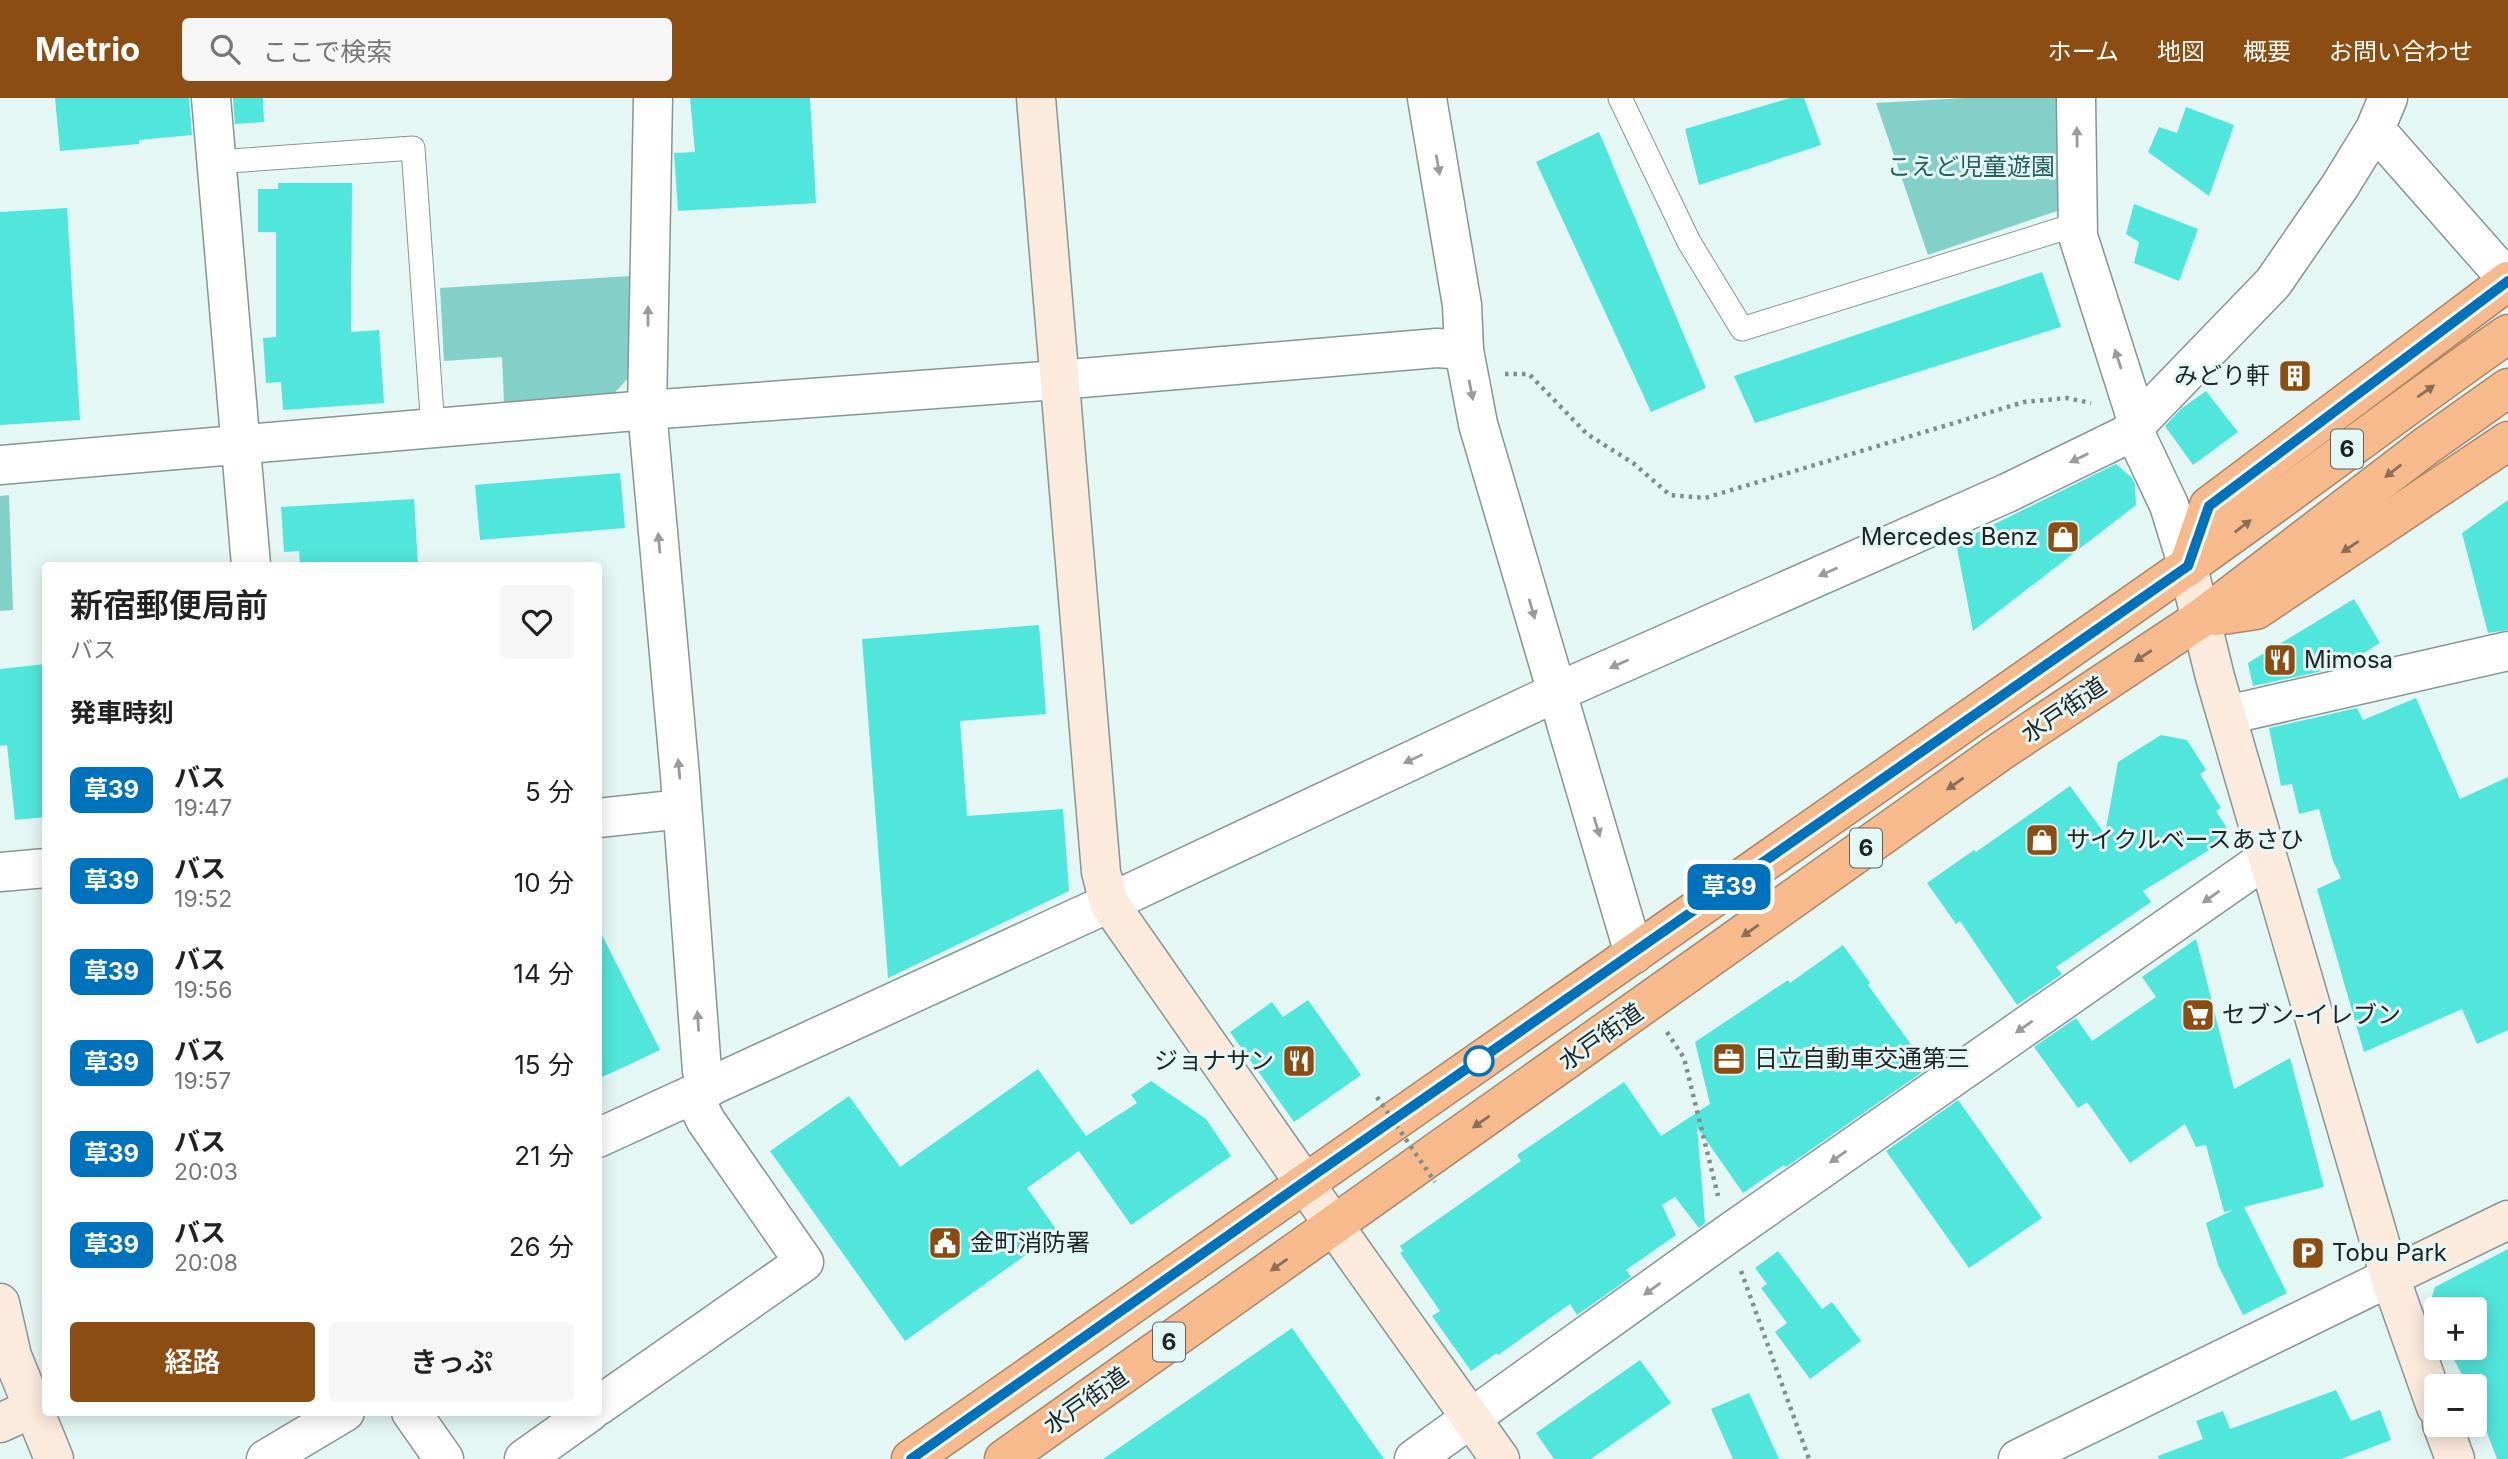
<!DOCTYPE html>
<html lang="ja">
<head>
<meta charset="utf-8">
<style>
  :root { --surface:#fff; --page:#f6f6f6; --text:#222; --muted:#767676; --accent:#8b4d11 }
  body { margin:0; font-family:Inter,"Noto Sans JP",sans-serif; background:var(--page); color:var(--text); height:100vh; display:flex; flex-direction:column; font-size:26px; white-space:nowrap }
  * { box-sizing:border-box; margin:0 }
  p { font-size:23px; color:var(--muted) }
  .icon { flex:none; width:38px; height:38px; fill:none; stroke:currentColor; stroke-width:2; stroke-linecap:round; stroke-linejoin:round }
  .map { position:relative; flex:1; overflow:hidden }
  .drawer { position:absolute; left:42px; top:464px; width:560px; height:854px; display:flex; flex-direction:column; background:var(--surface); border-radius:7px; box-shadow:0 4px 18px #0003 }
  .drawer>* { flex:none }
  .badge { padding:0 14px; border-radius:10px; font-size:24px; line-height:46px }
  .buttons { position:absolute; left:2424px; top:1199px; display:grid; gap:14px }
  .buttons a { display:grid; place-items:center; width:63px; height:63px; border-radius:7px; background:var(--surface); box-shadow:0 4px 18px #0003; font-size:35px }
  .map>.badge { position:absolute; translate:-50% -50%; box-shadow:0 0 0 4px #fff }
  h2 { padding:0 28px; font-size:26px; line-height:63px }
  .round { display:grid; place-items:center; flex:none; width:74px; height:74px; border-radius:7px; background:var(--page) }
  .overview { display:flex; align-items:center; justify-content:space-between; height:119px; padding:0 28px }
  h1 { font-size:33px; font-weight:600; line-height:52px }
  .cta { display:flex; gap:14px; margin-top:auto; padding:14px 28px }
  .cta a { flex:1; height:80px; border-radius:7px; background:var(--accent); color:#fff; font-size:28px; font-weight:600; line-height:80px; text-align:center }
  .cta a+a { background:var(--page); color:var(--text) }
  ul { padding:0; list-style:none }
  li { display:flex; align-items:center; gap:21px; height:91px; padding:0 28px }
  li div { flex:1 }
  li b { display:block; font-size:26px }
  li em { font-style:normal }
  li .badge { min-width:77px; font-weight:700; text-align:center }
  header { display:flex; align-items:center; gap:42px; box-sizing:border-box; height:98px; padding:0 35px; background:var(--accent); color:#fff }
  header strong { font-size:33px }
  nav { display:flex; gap:38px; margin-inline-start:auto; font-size:24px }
  .search { width:490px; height:63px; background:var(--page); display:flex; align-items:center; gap:18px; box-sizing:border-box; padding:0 24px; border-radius:7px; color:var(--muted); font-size:26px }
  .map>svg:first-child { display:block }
  .green { fill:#82d0c8 }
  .building { fill:#51e6db }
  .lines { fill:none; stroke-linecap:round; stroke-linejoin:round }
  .lane-casing { stroke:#869694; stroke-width:25 }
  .street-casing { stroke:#869694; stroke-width:41 }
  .secondary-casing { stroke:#869694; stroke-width:41 }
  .highway-casing { stroke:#aa8667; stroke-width:41 }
  .path { stroke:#818d8c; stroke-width:4.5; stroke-dasharray:3.5 5; stroke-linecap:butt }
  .lane { stroke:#fff; stroke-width:23 }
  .street { stroke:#fff; stroke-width:38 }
  .secondary { stroke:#fceadc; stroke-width:38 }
  .highway { stroke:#f6ba8c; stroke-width:38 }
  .path-bridge { stroke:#818d8c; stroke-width:4.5; stroke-dasharray:3.5 5; stroke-linecap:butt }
  .oneway { fill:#9a9c9c }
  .oneway2 { fill:#8a6f58 }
  .line-casing { stroke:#fff; stroke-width:16 }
  .line { stroke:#0072bc; stroke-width:10 }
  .stop-dot { fill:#fff; stroke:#0072bc; stroke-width:3.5 }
  .labels { text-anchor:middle; stroke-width:6; stroke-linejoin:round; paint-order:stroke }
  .shield { fill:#e5f7f5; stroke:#5a6362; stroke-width:2 }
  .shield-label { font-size:23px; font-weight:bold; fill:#1e2423 }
  .park-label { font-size:24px; fill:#24605c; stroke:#e5f7f5 }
  .poi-label { font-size:24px; fill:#1e2423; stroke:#e5f7f5; text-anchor:start }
  .street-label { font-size:24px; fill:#1e2423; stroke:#e5f7f5 }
</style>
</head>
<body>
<header>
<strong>Metrio</strong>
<div class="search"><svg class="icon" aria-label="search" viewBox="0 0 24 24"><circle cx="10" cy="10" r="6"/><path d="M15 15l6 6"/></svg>ここで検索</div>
<nav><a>ホーム</a><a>地図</a><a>概要</a><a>お問い合わせ</a></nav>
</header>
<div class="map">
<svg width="2508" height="1361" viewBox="0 0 2508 1361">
  <rect width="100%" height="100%" fill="#e5f7f5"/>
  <!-- green -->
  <g class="green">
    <path d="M1964,0H2063L2057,113L1928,157L1876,5Z"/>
    <path d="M630,178L629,279L611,299L504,304L502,259L444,263L440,190Z"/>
    <path d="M9,397L13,512L0,513V398Z"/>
  </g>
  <!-- building -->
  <g class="building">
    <path d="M55,0H189L192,37L139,42V46L60,53Z"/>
    <path d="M233,0H263L264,24L235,26Z"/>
    <path d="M690,0H810L816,105L678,113L674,55L695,54Z"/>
    <path d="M1790,0H1804L1821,47L1699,87L1685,31Z"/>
    <path d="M2186,9L2234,27L2209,98L2148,54L2159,29L2177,35Z"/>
    <path d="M1599,34L1706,290L1651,314L1536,64Z"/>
    <path d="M278,85H352L351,234L379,232L384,305L283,312L281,284L266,285L263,240L276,239V134H258V91H278Z"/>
    <path d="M2134,106L2198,131L2179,183L2134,165L2139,144L2126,136Z"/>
    <path d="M67,110L80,322L0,327V114Z"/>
    <path d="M2042,174L2061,229L1755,325L1734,278Z"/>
    <path d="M2206,293L2238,334L2193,367L2165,328L2181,311Z"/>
    <path d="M2116,366L2132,380L2135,386L2136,407L1973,533L1956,445Z"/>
    <path d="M620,375L625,430L480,442L475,387Z"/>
    <path d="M414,401L418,467H300L299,453L284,454L281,409Z"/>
    <path d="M2508,402V532L2488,535L2462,435Z"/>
    <path d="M2354,501L2380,545L2341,569L2253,588L2248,565Z"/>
    <path d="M1039,527L1046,616L960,623L967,718L1063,711L1069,793L888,880L862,541Z"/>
    <path d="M46,566V719L15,722L7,647L0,648V571Z"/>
    <path d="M2416,600L2460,701L2508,679V932L2477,946L2462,911L2364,954L2317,791L2341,780L2333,763L2319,711L2299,716L2292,686L2281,688L2269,630L2357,610L2363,622Z"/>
    <path d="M2161,637L2187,642L2206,672L2200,676L2221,710L2216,713L2227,730L2222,734L2227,741L2143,793L2151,804L2056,869L2062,876L2017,907L1960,823L1956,826L1927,785L1974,752L1976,754L2070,688L2105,736L2118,664Z"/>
    <path d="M598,829L660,952L598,981Z"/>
    <path d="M2196,841L2234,991L2290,960L2324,1089L2244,1109L2287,1195L2243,1217L2218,1167L2206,1125L2233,1112L2224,1114L2206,1047L2196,1049L2185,1026L2130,1065L2087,1004L2078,1010L2034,949L2076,920L2092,943L2156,899L2142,879Z"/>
    <path d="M1843,847L1870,885L1868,887L1928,970L1786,1069L1784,1067L1743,1095L1697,1029L1705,1125L1699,1130L1675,1099L1662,1107L1676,1137L1626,1172L1631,1179L1577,1217L1570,1206L1498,1257L1497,1255L1471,1273L1432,1218L1440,1213L1400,1155L1403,1153L1400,1148L1521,1063L1517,1057L1624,984L1661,1038L1710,1006L1695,944L1788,882L1790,885Z"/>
    <path d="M1308,902L1361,977L1294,1024L1230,934L1272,904L1283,919Z"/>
    <path d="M1038,971L1086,1038L1137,1005L1131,997L1151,983L1206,1021L1231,1058L1131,1127L1079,1053L1027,1090L1058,1134L905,1243L770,1053L849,998L900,1069Z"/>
    <path d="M1958,1002L2042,1120L1969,1170L1886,1053Z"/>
    <path d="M2508,1151V1361H2497L2474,1301V1288H2468L2448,1250H2474V1211H2436V1227L2428,1211L2435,1189Z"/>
    <path d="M1778,1153L1822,1211L1832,1204L1861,1243L1810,1281L1775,1234L1787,1225L1761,1190L1767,1186L1755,1170Z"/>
    <path d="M1292,1230L1384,1361H1103Z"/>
    <path d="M1640,1262L1671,1305L1591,1361H1554L1536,1335Z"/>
    <path d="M2336,1292L2351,1323L2380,1312L2391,1342L2341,1361H2159L2158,1358L2203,1341L2196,1323L2223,1313L2230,1331Z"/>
    <path d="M1749,1295L1779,1361H1733L1711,1311Z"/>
  </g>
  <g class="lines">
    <defs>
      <g id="lane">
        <path d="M1620,0L1689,144L1742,231L2078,126"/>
        <path d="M216,64L413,50L433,331"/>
      </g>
      <g id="street">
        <path d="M211,0L251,467"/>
        <path d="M653,0L647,312L680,678L702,973L710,989"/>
        <path d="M1427,0L1462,207L1464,252L1478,326L1634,856"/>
        <path d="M2076,0L2078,138L2138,326"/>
        <path d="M2375,31L2508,182"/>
        <path d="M2133,331L2169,407L2188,469"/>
        <path d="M0,367L647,312L1058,282L1437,250L1464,252"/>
        <path d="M2227,617L2508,553"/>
        <path d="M598,720L682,711"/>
        <path d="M0,774L46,770"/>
        <path d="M598,1040L1109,805L1557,594L2007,395L2126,337L2273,185L2340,88L2375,31L2388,0"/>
        <path d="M598,1308L804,1164L706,1023L693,997"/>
        <path d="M411,1314L444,1361"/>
        <path d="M266,1361L345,1314"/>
        <path d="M524,1361L590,1314"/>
        <path d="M1414,1361L1728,1136L2267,760"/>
        <path d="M2018,1361L2390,1179"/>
      </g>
      <g id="secondary">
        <path d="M1036,0L1101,774L1109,805L1354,1156L1500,1361"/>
        <path d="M2188,469L2215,579L2390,1179L2436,1309"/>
        <path d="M2390,1179L2508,1122"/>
        <path d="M0,1205L12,1258L54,1361"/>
        <path d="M0,1325L31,1311L32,1305"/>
        <path d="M2442,1326L2455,1361"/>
      </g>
      <g id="highway">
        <path d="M2188,469L2209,408L2508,183"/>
        <path d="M2216,518L2256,512L2508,343"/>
        <path d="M911,1361C1334,1063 1759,769 2182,472C2292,395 2398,313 2508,236"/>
        <path d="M1004,1361L2001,653L2200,521L2426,348L2508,290"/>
      </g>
    </defs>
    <!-- lane casing -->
    <use href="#lane" class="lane-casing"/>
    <!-- street casing -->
    <use href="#street" class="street-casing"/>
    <!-- secondary casing -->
    <use href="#secondary" class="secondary-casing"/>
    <!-- highway casing -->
    <use href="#highway" class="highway-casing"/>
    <!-- path -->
    <g class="path">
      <path d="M1505,276H1529L1587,336L1633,365L1670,397L1705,400L2024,304L2067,300L2091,305"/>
      <path d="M1667,934L1684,960L1718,1098"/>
      <path d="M1741,1173L1809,1361"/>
    </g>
    <!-- lane -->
    <use href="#lane" class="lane"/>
    <!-- street -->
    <use href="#street" class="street"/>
    <!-- secondary -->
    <use href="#secondary" class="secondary"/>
    <!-- highway -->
    <use href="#highway" class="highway"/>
    <!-- path-bridge -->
    <path class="path-bridge" d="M1377,999L1435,1084"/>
  </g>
  <!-- one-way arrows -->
  <defs><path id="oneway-solid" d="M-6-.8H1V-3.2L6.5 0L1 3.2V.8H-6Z" transform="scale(1.75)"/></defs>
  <g class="oneway">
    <use href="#oneway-solid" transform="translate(2077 39) rotate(-91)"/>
    <use href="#oneway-solid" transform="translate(1438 67) rotate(80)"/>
    <use href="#oneway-solid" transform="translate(648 218) rotate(-90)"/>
    <use href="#oneway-solid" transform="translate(2118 261) rotate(-108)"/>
    <use href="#oneway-solid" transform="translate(1471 292) rotate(79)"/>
    <use href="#oneway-solid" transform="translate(2079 360) rotate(154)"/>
    <use href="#oneway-solid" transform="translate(659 445) rotate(-95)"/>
    <use href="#oneway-solid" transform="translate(1828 474) rotate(156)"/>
    <use href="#oneway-solid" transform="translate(1532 511) rotate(74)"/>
    <use href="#oneway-solid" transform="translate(1619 566) rotate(156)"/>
    <use href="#oneway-solid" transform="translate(1413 661) rotate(155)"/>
    <use href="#oneway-solid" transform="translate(679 671) rotate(-95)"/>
    <use href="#oneway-solid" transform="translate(1597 729) rotate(73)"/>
    <use href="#oneway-solid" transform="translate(2211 799) rotate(145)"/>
    <use href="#oneway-solid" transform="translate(698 923) rotate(-94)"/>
    <use href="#oneway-solid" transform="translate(2024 929) rotate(145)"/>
    <use href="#oneway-solid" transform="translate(1838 1059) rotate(145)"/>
    <use href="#oneway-solid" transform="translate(1652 1191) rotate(144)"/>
  </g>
  <g class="oneway2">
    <use href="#oneway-solid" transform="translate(2426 293) rotate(-35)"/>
    <use href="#oneway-solid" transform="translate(2393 373) rotate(142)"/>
    <use href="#oneway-solid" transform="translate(2243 428) rotate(-37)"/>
    <use href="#oneway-solid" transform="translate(2350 449) rotate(146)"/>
    <use href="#oneway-solid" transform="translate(2143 558) rotate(147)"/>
    <use href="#oneway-solid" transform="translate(1955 686) rotate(145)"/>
    <use href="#oneway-solid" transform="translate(1750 833) rotate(145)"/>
    <use href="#oneway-solid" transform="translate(1481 1024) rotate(145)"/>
    <use href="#oneway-solid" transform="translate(1279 1167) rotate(145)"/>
  </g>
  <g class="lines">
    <defs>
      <path id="line" d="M911,1361L1304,1084L2188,468L2209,408L2508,183"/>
    </defs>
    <!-- line casing -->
    <use href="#line" class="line-casing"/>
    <!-- line -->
    <use href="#line" class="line"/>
  </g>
  <!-- icons -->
  <defs>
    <symbol id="building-square" viewBox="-11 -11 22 22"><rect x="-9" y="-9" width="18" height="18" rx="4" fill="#8b4d11" stroke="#e5f7f5"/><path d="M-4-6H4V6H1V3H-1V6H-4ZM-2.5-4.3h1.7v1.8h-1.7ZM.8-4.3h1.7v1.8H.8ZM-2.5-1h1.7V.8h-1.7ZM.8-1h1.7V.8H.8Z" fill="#fff"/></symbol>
    <symbol id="shop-square" viewBox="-11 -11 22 22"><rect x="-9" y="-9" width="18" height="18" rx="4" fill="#8b4d11" stroke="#e5f7f5"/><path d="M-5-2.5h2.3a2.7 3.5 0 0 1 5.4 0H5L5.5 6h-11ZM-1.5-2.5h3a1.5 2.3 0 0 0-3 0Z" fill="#fff"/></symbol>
    <symbol id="restaurant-square" viewBox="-11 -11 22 22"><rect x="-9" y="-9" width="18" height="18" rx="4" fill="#8b4d11" stroke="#e5f7f5"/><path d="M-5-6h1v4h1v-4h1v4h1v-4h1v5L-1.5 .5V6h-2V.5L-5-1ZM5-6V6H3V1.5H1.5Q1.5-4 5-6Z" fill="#fff"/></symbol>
    <symbol id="supermarket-square" viewBox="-11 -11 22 22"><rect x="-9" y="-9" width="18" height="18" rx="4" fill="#8b4d11" stroke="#e5f7f5"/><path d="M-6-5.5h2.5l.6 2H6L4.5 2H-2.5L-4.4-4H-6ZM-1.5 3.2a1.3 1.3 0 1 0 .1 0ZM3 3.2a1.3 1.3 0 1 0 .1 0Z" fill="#fff"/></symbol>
    <symbol id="office-square" viewBox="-11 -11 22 22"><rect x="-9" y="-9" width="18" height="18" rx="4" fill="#8b4d11" stroke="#e5f7f5"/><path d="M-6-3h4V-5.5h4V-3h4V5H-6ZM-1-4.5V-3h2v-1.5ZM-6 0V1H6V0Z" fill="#fff"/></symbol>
    <symbol id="civic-square" viewBox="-11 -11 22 22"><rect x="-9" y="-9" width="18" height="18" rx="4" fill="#8b4d11" stroke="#e5f7f5"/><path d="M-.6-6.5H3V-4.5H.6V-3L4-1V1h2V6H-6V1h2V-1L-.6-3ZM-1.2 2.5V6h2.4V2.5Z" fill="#fff"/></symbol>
    <symbol id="parking-square" viewBox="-11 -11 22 22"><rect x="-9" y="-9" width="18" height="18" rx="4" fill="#8b4d11" stroke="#e5f7f5"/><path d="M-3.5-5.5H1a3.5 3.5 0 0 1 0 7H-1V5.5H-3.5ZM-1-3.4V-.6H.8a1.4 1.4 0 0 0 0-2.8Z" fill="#fff"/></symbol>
  </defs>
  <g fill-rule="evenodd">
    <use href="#building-square" x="2276" y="259" width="38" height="38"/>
    <use href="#shop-square" x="2044" y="420" width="38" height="38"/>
    <use href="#restaurant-square" x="2261" y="543" width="38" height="38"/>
    <use href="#shop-square" x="2023" y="723" width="38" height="38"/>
    <use href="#supermarket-square" x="2179" y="898" width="38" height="38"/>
    <use href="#office-square" x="1710" y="942" width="38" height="38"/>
    <use href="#restaurant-square" x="1280" y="944" width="38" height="38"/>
    <use href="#civic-square" x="926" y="1126" width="38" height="38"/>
    <use href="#parking-square" x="2289" y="1136" width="38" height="38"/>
  </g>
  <!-- markers -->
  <circle class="stop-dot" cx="1479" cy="963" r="14"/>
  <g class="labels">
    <!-- shield labels -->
    <g class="shield">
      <rect x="2331" y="331.5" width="32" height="39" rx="5"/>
      <rect x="1850" y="730.5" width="32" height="39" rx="5"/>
      <rect x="1153" y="1224.5" width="32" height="39" rx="5"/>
    </g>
    <g class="shield-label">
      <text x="2347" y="359">6</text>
      <text x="1866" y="758">6</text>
      <text x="1169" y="1252">6</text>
    </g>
    <!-- park labels -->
    <g class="park-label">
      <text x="1971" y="77">こえど児童遊園</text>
    </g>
    <!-- poi labels -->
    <g class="poi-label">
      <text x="2270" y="286" text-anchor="end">みどり軒</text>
      <text x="2038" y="447" text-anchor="end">Mercedes Benz</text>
      <text x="2304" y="570">Mimosa</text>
      <text x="2066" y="750">サイクルベースあさひ</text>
      <text x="2222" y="925">セブン-イレブン</text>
      <text x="1754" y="969">日立自動車交通第三</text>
      <text x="1274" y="971" text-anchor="end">ジョナサン</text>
      <text x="970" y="1153">金町消防署</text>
      <text x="2332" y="1163">Tobu Park</text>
    </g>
    <!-- street labels -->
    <g class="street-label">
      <text transform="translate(2064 612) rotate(-34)" y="8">水戸街道</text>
      <text transform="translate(1601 939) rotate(-35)" y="8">水戸街道</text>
      <text transform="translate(1086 1303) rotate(-35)" y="8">水戸街道</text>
    </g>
  </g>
</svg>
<div class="buttons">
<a>+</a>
<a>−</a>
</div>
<b class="badge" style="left:1729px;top:789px;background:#0072bc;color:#fff">草39</b>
<section class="drawer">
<div class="overview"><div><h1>新宿郵便局前</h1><p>バス</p></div><a class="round"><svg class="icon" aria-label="heart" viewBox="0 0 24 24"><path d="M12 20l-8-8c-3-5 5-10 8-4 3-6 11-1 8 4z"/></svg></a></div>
<h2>発車時刻</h2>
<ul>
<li><span class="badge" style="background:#0072bc;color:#fff">草39</span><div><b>バス</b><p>19:47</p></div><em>5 分</em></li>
<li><span class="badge" style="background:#0072bc;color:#fff">草39</span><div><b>バス</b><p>19:52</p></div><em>10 分</em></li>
<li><span class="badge" style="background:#0072bc;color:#fff">草39</span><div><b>バス</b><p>19:56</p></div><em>14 分</em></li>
<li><span class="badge" style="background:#0072bc;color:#fff">草39</span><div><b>バス</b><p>19:57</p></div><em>15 分</em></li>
<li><span class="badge" style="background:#0072bc;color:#fff">草39</span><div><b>バス</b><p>20:03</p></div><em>21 分</em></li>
<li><span class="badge" style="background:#0072bc;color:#fff">草39</span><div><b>バス</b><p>20:08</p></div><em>26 分</em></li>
</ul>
<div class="cta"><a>経路</a><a>きっぷ</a></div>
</section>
</div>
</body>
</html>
